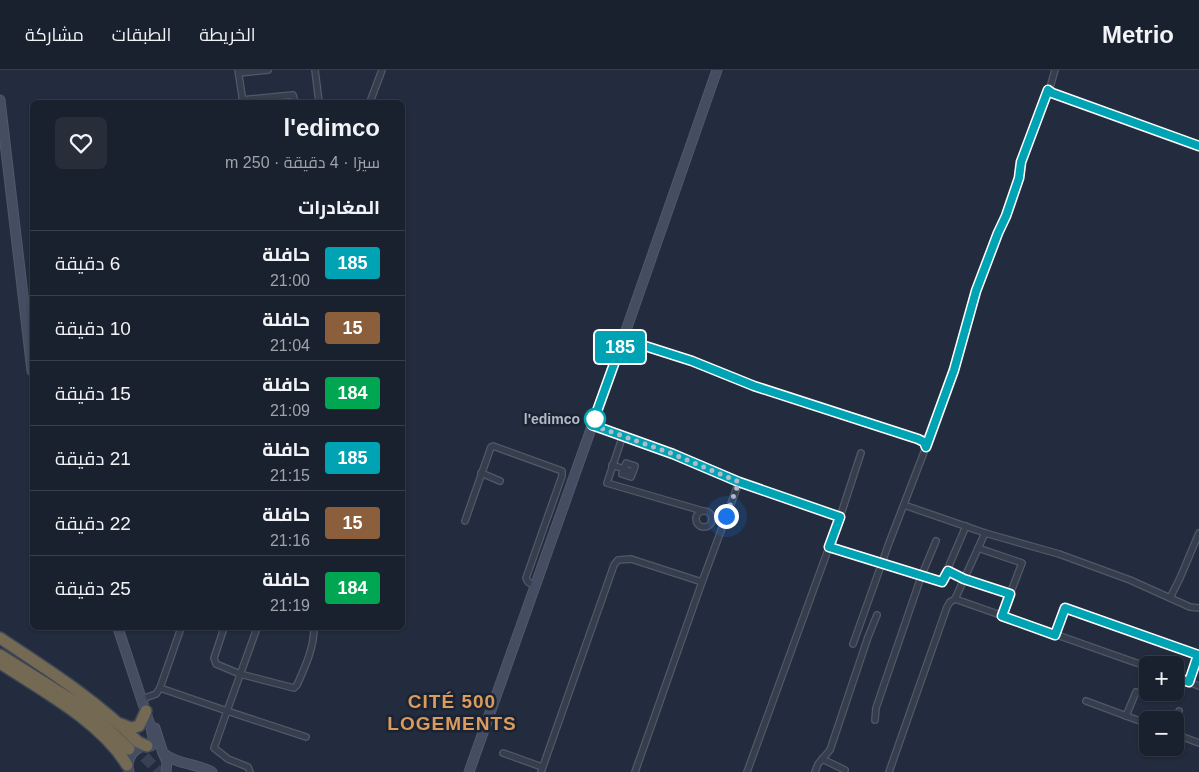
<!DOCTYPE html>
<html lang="ar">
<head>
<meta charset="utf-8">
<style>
  :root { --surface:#1a212e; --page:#272e3a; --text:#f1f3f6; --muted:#9fa3aa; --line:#383e4a }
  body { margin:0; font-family:Arial,Cairo,sans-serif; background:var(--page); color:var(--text); direction:rtl; height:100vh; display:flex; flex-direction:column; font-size:19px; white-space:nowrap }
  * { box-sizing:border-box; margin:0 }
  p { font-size:16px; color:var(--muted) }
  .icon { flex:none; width:28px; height:28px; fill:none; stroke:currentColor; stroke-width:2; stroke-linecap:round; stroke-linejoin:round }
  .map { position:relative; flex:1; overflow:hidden; direction:ltr }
  .side { position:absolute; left:30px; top:30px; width:375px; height:530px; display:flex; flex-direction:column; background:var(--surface); border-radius:8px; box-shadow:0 1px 4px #0004,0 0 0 1px var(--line); direction:rtl }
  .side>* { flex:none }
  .badge { padding:0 10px; border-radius:4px; font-size:18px; line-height:32px }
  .buttons { position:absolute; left:1139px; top:586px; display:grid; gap:10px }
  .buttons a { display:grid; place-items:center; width:45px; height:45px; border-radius:8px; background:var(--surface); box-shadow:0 1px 4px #0004,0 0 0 1px var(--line); font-size:25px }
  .you { position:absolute; width:25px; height:25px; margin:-12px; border:4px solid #fff; border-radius:50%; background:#1a73e8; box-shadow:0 0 0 8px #1a73e833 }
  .map>.badge { position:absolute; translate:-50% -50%; box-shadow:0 0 0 2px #fff }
  h2 { padding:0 25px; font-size:19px; line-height:45px }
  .round { display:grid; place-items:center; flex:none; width:52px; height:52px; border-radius:8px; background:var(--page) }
  .overview { display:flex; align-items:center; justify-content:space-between; height:85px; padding:0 25px }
  h1 { font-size:24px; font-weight:700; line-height:38px }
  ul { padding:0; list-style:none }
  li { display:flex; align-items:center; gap:15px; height:65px; padding:0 25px; border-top:1px solid var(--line) }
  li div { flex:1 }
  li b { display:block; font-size:19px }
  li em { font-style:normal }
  li .badge { min-width:55px; font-weight:700; text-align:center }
  header { display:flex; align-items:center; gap:30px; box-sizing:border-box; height:70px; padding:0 25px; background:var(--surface); border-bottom:1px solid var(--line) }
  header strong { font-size:24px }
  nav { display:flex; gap:28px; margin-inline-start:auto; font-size:18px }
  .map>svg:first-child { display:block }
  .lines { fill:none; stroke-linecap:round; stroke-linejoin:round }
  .motorway-tunnel { stroke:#384153; stroke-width:11; stroke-dasharray:11 5.5; stroke-linecap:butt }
  .minor-casing { stroke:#515968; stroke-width:8 }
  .secondary-casing { stroke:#515968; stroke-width:11 }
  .motorway-casing { stroke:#3e4655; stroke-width:14 }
  .minor { stroke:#363e4e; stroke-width:5.5 }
  .secondary { stroke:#444d61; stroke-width:9 }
  .motorway { stroke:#746953; stroke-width:11 }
  .line-casing { stroke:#fff; stroke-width:11 }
  .line { stroke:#00a3b4; stroke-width:8 }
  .walk { stroke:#b2b9c9; stroke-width:5; stroke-dasharray:0 9 }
  .stop-dot { fill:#fff; stroke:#00a3b4; stroke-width:2.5 }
  .labels { text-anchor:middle; stroke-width:5; stroke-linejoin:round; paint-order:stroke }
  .stop-label { font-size:14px; font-weight:bold; fill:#b2b9c9; stroke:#1b2332; text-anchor:end }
  .district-label { font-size:19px; font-weight:bold; letter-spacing:1px; fill:#da9b5c; stroke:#1b2332 }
</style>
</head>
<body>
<header>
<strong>Metrio</strong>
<nav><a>الخريطة</a><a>الطبقات</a><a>مشاركة</a></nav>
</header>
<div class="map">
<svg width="1199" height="702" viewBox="0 0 1199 702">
  <rect width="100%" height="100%" fill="#222c3e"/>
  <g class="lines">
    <!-- motorway-tunnel -->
    <path class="motorway-tunnel" d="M133,675L159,702"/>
    <defs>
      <g id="minor">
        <path d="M238,0L243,32"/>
        <path d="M315,0L319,32"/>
        <path d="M1055,0L1049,21L1052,23L1199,76"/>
        <path d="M239,3L268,0"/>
        <path d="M242,30L293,25L295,32"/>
        <path d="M370,32L382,0"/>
        <path d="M623,269L692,291L754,316L864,350L918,369L925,374L926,377L889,473L853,574"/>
        <path d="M593,355L673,384L739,412L840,447"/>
        <path d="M623,365L607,413L703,441"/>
        <path d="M926,377L954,300L976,221L998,163L1006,146L1019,108L1021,93L1049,21"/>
        <path d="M612,395L633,402L635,396L626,393L622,404L631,407L633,402"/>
        <path d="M481,403L500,411"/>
        <path d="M904,435L985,463L1059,484L1130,510L1190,537L1199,538"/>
        <circle cx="704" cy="449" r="8"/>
        <path d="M465,451L491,377L493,376L562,401V406L526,508L528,512L535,516"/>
        <path d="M936,471L921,507L942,512L966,456"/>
        <path d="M829,477L921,507L876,638L875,650"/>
        <path d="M978,478L1022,493L1002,545"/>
        <path d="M948,501L965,509L1010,524"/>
        <path d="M1170,528L1180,508L1199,463"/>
        <path d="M955,529L1148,597"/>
        <path d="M224,558L214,588L216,594L240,604L294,618L297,615C305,597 314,578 314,558"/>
        <path d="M1055,565L1065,538L1199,585"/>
        <path d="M1175,607L1199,616"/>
        <path d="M1189,612L1198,585"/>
        <path d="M160,618L227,641L257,558"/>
        <path d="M142,629L156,624L160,618L181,558"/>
        <path d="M1086,631L1148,654"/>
        <path d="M1126,646L1136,622"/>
        <path d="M1175,653L1179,641"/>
        <path d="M1175,664L1199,673"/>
        <path d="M503,683L542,697"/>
        <path d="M822,689L845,700"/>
        <path d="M250,702L248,697L228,689L214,678L227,641L306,667"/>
        <path d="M541,702L614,495L618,490L631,489L702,512"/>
        <path d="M635,702L702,512L739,412"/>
        <path d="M747,702L840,447L861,383"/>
        <path d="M815,702L818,694L830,680L868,567L877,545"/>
        <path d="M889,702L947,537L950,532L955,529L985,463"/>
      </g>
      <g id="secondary">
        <path d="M0,30L32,301"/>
        <path d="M118,558L151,658L153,668L151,676"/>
        <path d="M155,658L163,683C178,695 196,693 212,702"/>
        <path d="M163,683L167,692L166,702"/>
        <path d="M129,702C126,687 134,676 149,676"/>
        <path d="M469,702L623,269L717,0"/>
      </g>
      <g id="motorway">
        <path d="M0,568C48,600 96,630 138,672L147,676"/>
        <path d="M0,585L89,641L129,679"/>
        <path d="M0,593C43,621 101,652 127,695"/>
        <path d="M121,654L131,658L139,656L146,641"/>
      </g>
    </defs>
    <!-- minor casing -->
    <use href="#minor" class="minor-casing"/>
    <!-- secondary casing -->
    <use href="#secondary" class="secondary-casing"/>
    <!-- motorway casing -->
    <use href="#motorway" class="motorway-casing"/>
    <!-- minor -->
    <use href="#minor" class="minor"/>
    <!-- secondary -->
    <use href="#secondary" class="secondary"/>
    <!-- motorway -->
    <use href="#motorway" class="motorway"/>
  </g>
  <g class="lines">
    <defs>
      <path id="line" d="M1175,607L1189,612L1198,585L1065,538L1055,565L1002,546L1010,524L964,509L948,501L942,512L829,477L840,447L739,412L673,384L592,355L623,269L692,291L754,316L918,369L924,372L926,377L954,300L976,221L998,163L1006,146L1019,108L1021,92L1048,20L1052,23L1199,76"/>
    </defs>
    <!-- line casing -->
    <use href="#line" class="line-casing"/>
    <!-- line -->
    <use href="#line" class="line"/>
    <!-- walk -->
    <path class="walk" d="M595,349L592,355L673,384L739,412L726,446"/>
  </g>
  <!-- markers -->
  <circle class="stop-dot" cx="595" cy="349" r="10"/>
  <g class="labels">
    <!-- stop labels -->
    <g class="stop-label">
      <text x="580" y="354">l'edimco</text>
    </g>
    <!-- district labels -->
    <g class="district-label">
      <text x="452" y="638">CITÉ 500<tspan x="452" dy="22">LOGEMENTS</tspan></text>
    </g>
  </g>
</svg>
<div class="buttons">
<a>+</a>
<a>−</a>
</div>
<div class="you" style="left:726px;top:446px"></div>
<b class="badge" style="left:620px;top:277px;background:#00a3b4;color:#fff">185</b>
<section class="side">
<div class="overview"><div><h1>l'edimco</h1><p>سيرًا · 4 دقيقة · 250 m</p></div><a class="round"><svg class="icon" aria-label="heart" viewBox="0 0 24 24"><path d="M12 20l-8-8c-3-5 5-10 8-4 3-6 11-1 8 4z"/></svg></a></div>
<h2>المغادرات</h2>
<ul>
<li><span class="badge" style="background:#00a3b4;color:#fff">185</span><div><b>حافلة</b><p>21:00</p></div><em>6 دقيقة</em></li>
<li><span class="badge" style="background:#8b5e3c;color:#fff">15</span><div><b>حافلة</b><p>21:04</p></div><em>10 دقيقة</em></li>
<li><span class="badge" style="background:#00a651;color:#fff">184</span><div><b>حافلة</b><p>21:09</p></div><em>15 دقيقة</em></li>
<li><span class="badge" style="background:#00a3b4;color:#fff">185</span><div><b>حافلة</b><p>21:15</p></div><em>21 دقيقة</em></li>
<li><span class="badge" style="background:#8b5e3c;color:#fff">15</span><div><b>حافلة</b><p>21:16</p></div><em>22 دقيقة</em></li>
<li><span class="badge" style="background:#00a651;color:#fff">184</span><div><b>حافلة</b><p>21:19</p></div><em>25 دقيقة</em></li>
</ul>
</section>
</div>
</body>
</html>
